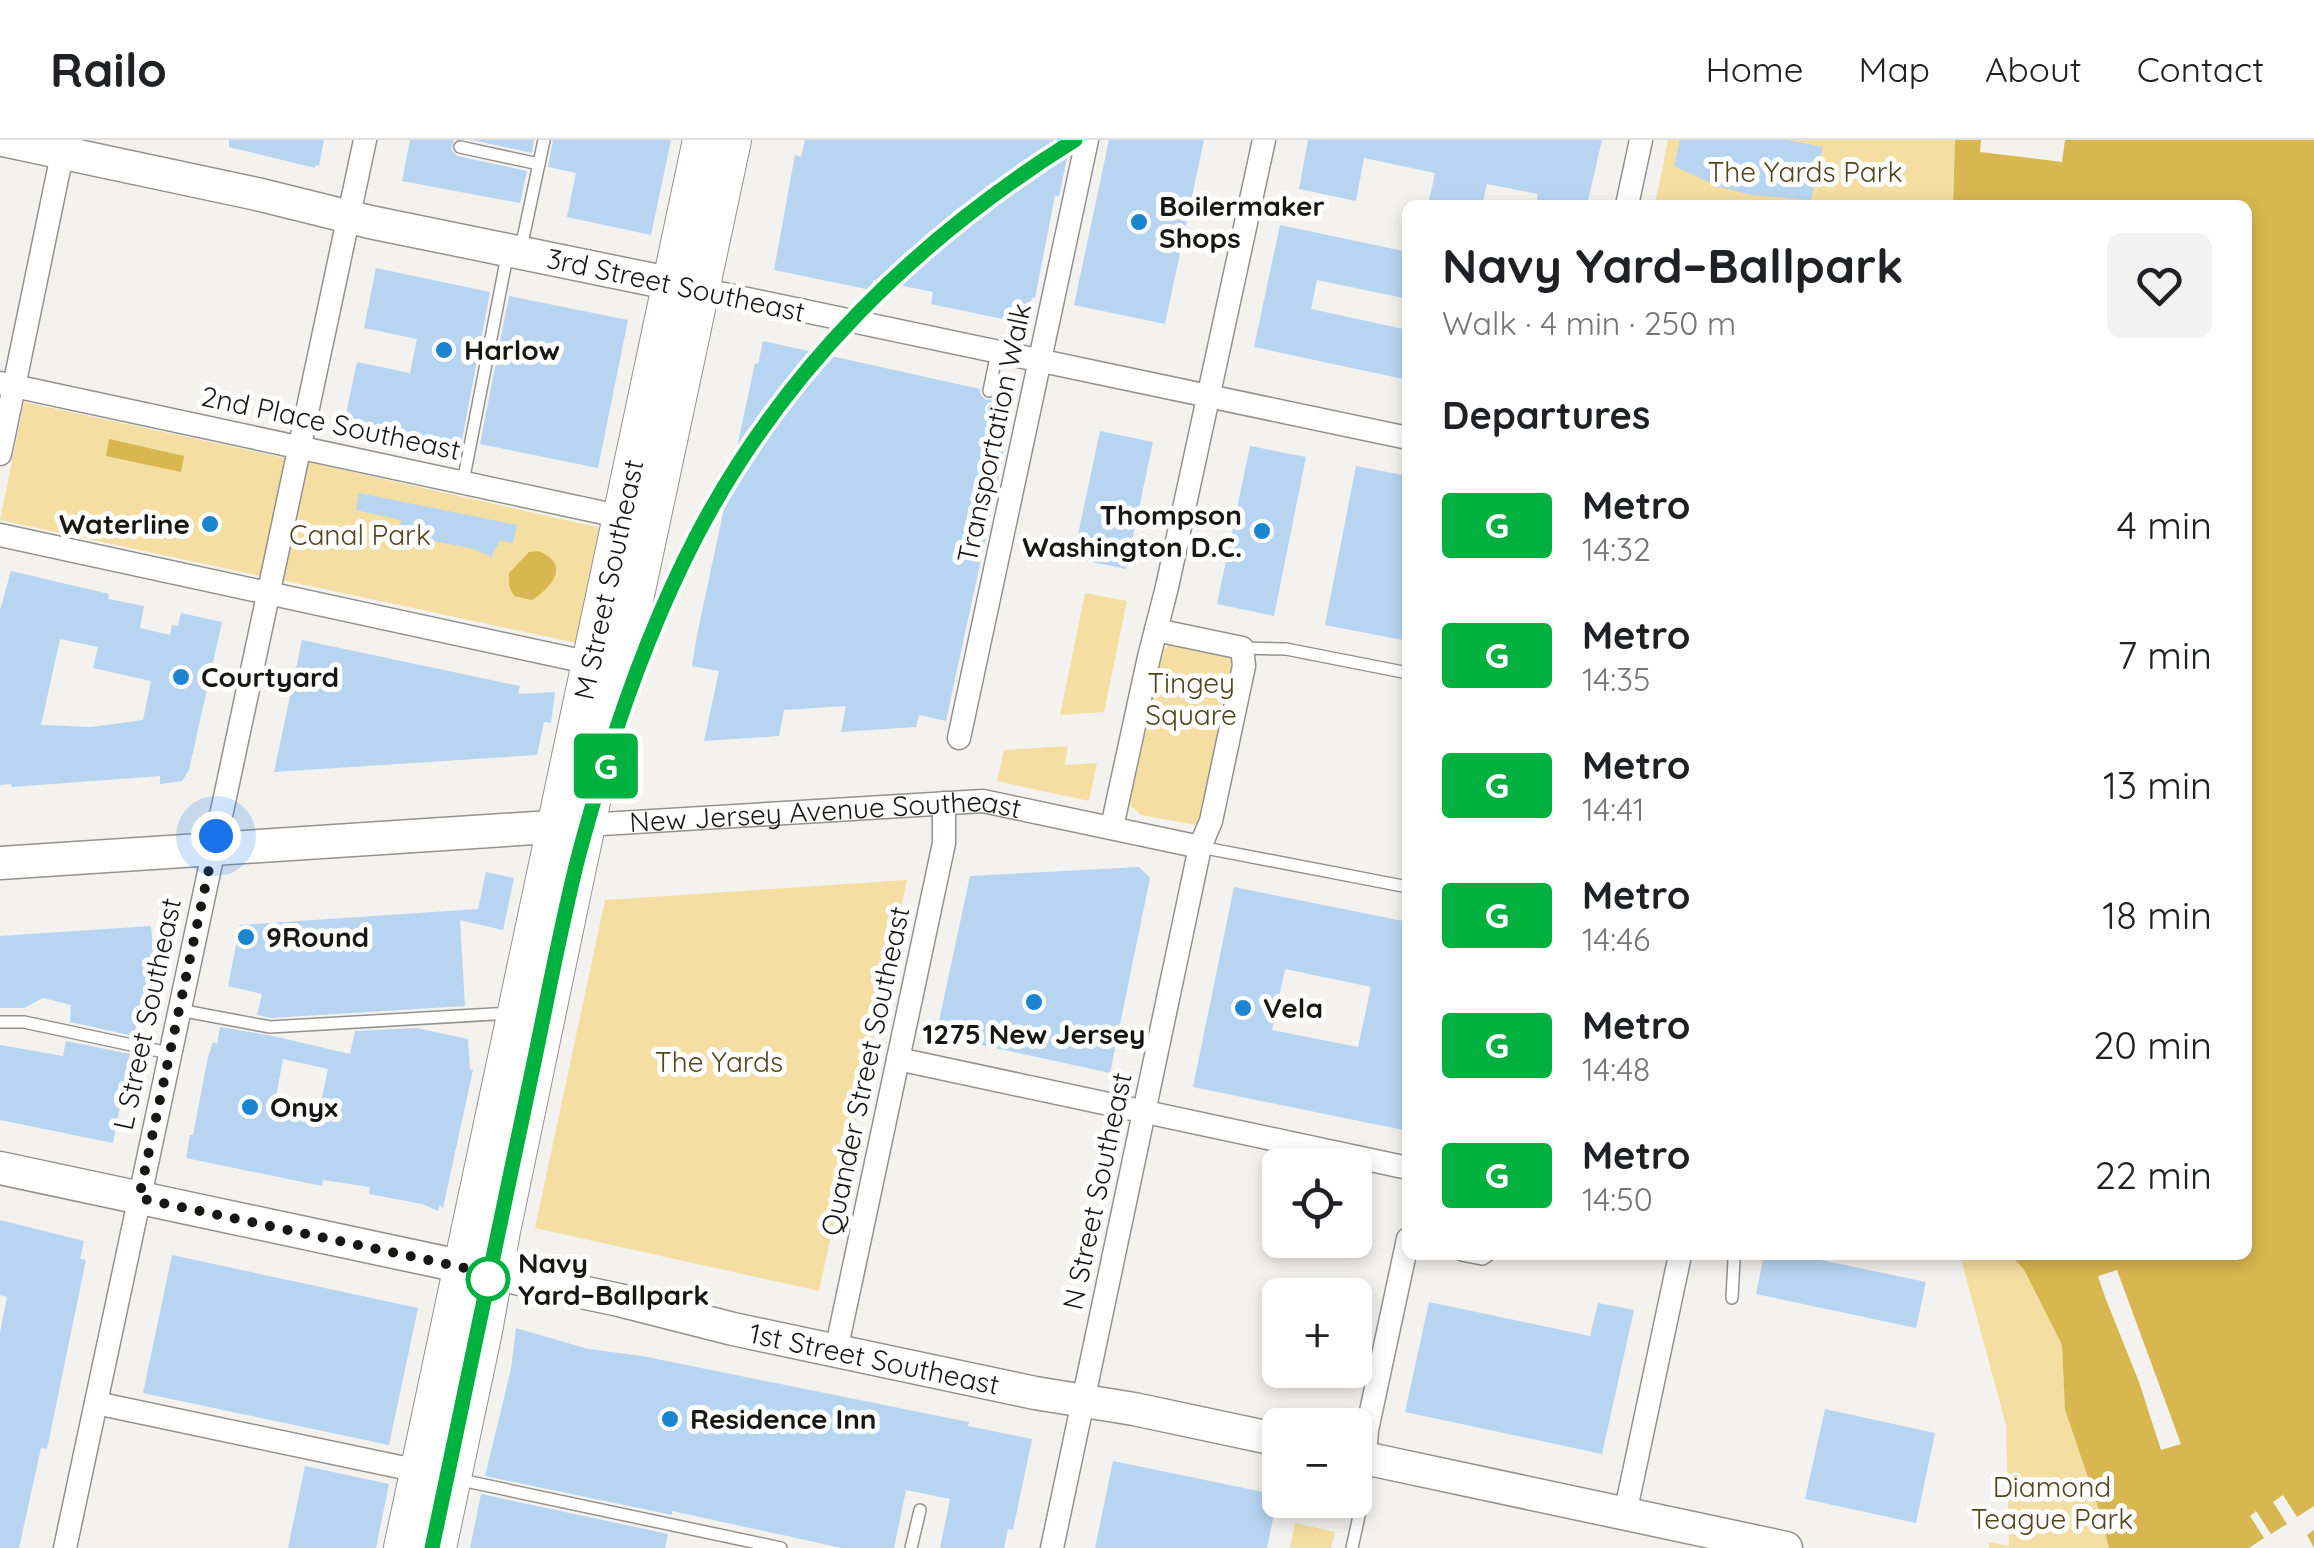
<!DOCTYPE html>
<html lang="en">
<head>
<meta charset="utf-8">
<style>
  :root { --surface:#fff; --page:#f2f2f2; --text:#202124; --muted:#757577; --line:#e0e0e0 }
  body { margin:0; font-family:Quicksand,sans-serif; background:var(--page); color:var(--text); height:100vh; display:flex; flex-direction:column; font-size:38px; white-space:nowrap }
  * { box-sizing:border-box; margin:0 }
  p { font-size:32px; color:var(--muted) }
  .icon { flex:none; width:55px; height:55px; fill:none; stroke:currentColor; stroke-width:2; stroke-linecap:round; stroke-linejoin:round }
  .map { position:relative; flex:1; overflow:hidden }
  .panel { position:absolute; left:1402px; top:60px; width:850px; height:1060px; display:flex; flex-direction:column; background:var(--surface); border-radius:15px; box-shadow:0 5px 15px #0003 }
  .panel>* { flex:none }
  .badge { padding:0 20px; border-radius:8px; font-size:35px; line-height:65px }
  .buttons { position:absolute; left:1262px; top:1008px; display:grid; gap:20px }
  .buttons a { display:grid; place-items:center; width:110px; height:110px; border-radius:15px; background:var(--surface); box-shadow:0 5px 15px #0003; font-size:50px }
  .you { position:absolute; width:50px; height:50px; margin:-25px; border:8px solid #fff; border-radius:50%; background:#1a73e8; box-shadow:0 0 0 15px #1a73e833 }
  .map>.badge { position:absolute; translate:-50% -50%; box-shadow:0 0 0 5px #fff }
  h2 { padding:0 40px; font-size:38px; line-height:90px }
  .round { display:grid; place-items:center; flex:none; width:105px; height:105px; border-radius:15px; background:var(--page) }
  .head { display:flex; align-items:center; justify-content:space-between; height:170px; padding:0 40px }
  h1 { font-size:48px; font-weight:800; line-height:75px }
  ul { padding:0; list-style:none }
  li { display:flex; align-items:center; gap:30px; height:130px; padding:0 40px }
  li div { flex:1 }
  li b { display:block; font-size:38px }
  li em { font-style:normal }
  li .badge { min-width:110px; font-weight:700; text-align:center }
  header { display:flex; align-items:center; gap:60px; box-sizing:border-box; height:140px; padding:0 50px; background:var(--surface); border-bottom:2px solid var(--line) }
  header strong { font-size:48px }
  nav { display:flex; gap:55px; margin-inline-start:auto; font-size:35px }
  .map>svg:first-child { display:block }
  .green { fill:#f5dea1 }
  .water { fill:#d8b650 }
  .pier { fill:#f3f2ee }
  .building { fill:#b7d5f1; fill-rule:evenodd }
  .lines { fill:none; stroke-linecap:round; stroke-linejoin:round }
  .lane-casing { stroke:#93928f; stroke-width:14 }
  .street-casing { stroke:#93928f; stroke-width:25 }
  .secondary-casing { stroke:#93928f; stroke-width:35 }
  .primary-casing { stroke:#93928f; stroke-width:40 }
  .lane { stroke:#fff; stroke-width:11 }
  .street { stroke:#fff; stroke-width:22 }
  .secondary { stroke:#fff; stroke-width:32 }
  .primary { stroke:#fff; stroke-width:38 }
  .line-casing { stroke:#fff; stroke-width:22 }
  .line { stroke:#00b140; stroke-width:15 }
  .walk { stroke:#171715; stroke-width:10; stroke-dasharray:0 18 }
  .poi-dot { fill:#1b85cf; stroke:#fff; stroke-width:4 }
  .stop-dot { fill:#fff; stroke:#00b140; stroke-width:5 }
  .labels { text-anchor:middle; stroke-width:10; stroke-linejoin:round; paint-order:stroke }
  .park-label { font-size:28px; fill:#53451b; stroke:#fff }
  .poi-label { font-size:28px; font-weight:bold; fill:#171715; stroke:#fff; text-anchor:start }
  .street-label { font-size:28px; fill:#171715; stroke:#fff }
  .stop-label { font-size:28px; font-weight:bold; fill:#171715; stroke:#fff; text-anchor:start }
</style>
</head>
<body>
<header>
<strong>Railo</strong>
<nav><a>Home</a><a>Map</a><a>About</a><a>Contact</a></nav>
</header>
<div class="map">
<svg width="2314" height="1408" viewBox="0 0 2314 1408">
  <rect width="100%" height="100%" fill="#f3f2ee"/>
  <!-- green -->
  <g class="green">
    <path d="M1668,0H1955L1953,65H1655Z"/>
    <path d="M24,262L285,318L261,436L0,380Z"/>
    <path d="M308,322L601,388L577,503L282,440Z"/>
    <path d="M1085,453L1127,461L1104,572L1060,575Z"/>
    <path d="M1170,504L1225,513L1232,518L1236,524L1204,680L1196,685L1141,675L1130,665V657L1158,518L1163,510Z"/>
    <path d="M1068,606L1065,625L1097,623L1089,661L997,641L1004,610Z"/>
    <path d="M907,740L819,1151L535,1088L605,760Z"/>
    <path d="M1960,1115H2010L2023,1128L2062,1205L2065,1270L2097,1364L2109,1408H1990L1988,1402L2009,1406L2006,1285Z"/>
    <path d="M1295,1383L1335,1392L1331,1408H1290Z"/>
  </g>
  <!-- water -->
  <g class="water">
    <path d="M1955,0H2314V1408H2109L2097,1364L2065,1270L2062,1205L2023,1128L2010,1115H2248V65H1953Z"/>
    <path d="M109,299L184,316L181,332L106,316Z"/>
    <path d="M538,411C571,424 553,446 532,460L514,456L509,446V433L529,412Z"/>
  </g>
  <!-- pier -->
  <g class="pier">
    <path d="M1981,0H2065L2062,22L1980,12Z"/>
    <path d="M2117,1130L2181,1304L2161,1310L2139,1242L2105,1157L2098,1136Z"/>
    <path d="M2283,1355L2297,1377L2314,1366V1390L2307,1395L2314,1408H2249L2264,1398L2250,1376L2256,1371L2271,1394L2287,1384L2273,1362Z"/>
  </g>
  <!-- building -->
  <g class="building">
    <path d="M229,0H324L319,26L316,25L315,28L229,7Z"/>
    <path d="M410,0H454L451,9L457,16L527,31L520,63L402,41Z"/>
    <path d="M472,0H534L532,13Z"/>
    <path d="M553,0H671L651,95L567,77L576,33L548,27Z"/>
    <path d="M805,0H1071L1059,56H1055L1035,158L1032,157L1026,184L931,164L933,152L873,140L871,150L774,130L795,15L801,17Z"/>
    <path d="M1109,0H1204L1165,184L1074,165Z"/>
    <path d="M1308,0H1602L1587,65H1536L1538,54L1487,44L1482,65H1428L1435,33L1364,18L1356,61L1299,49Z"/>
    <path d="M1680,0H1788L1823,7L1811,60L1752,55L1719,47L1674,26Z"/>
    <path d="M1280,85L1408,112V159L1317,140L1311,169L1408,190V240L1254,207Z"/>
    <path d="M376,128L490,152L462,300L456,299L455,305L344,283L357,222L410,233L417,199L364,188Z"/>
    <path d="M509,156L628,180L598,328L480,304Z"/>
    <path d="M763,201L980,249L981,255L986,260L993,259L998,253L1011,256L1001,327L946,581L919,575L916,587L841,592L846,566L784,570L779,596L704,601L719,531L692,526L697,495L755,223L758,224Z"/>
    <path d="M1100,291L1153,302L1126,429L1073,418Z"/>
    <path d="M1250,306L1306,317L1274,476L1217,464Z"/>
    <path d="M1356,326L1408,336V501L1325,485Z"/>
    <path d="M359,353L517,385L513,403L500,400L491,417L474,409L399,394L401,380L356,370Z"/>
    <path d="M11,431L109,454L108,459L144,466L140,488L170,495L172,485L178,486L181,473L222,482L189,630L182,641L160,644V636L12,647L11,644L0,645V470ZM60,499L98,507L93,528L151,541L143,580L91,587L41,585Z"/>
    <path d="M302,500L520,546L518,554L555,552L551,583L544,582L537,615L274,632Z"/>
    <path d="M1139,727L1150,738L1110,933L936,895L970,736Z"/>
    <path d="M486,732L514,738L503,790L460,780L465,866L271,878L257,875L262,854L228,846L240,785L478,769Z"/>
    <path d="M1234,747L1408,782V991L1193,947ZM1285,829L1371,847L1358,907L1272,890Z"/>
    <path d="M151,786L153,814L134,896L70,882L71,865L43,858L24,868H0V796Z"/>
    <path d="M220,887L273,896L350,914L355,891L417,888L468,899L470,929L473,930L443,1068L440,1065L438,1071L422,1064L369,1054L370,1047L323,1040L322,1046L186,1018L190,995H193L208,917L213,902L217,904ZM283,919L328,929L319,971L275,962Z"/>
    <path d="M66,901L130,914L113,1003L0,980V905L63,916Z"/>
    <path d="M0,1080L84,1101L80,1119L86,1120L47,1309L41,1308L19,1408H0V1192L7,1157L0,1155Z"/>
    <path d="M172,1115L418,1168L389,1305L143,1253Z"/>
    <path d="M1764,1115H1797L1926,1142L1916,1188L1756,1154Z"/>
    <path d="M1429,1162L1590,1196L1598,1163L1634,1170L1602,1314L1405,1272Z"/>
    <path d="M516,1188L588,1209L642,1216L914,1271L969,1282L968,1286L1032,1299L1013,1390L1008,1389L1004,1408H940L950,1359L906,1350L894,1408H842L672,1371V1375L485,1336L511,1229Z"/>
    <path d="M1825,1269L1935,1293L1916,1383L1805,1359Z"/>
    <path d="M1113,1321L1278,1355L1267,1408H1095Z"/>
    <path d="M305,1326L389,1344L376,1408H288Z"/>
    <path d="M481,1354L668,1394L665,1408H470Z"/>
  </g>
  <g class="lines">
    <defs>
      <g id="lane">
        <path d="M460,7L539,24"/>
        <path d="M521,108L544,0"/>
        <path d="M989,251L997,212"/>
        <path d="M463,342L508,111"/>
        <path d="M1242,508L1286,509L1408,533"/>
        <path d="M1200,707L1408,747"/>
        <path d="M179,870L270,887L512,873"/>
        <path d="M0,882H24L169,913"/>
        <path d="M1462,1115L1483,1119L1489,1115"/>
        <path d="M1732,1115L1734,1120L1732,1158"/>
        <path d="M456,1339L781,1408"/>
        <path d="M911,1408L920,1370"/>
        <path d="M1352,1408L1365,1348V1322"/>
      </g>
      <g id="street">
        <path d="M1627,65L1641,0"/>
        <path d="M700,149L1408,298"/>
        <path d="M0,243L632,379"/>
        <path d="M0,314L65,0"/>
        <path d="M0,395L591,523"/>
        <path d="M959,598L1087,0"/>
        <path id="s1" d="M586,685L983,661L1200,707"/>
        <path d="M1112,687L1149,517L1167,447L1264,0"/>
        <path d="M898,919L1408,1028"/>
        <path d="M836,1211L944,703V663"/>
        <path d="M96,1263L419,1331"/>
        <path d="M1365,1318L1367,1290L1408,1099"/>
        <path d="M1625,1374L1680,1115"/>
        <path d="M65,1408L365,0"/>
        <path d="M1052,1408L1200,707L1211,681L1244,526L1242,508L1156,490"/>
      </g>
      <g id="secondary">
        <path d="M3,0L257,54L370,82L693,148"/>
        <path d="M0,723L581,685"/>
        <path id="s2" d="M0,1028L619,1160L733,1189L1035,1253L1134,1269L1280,1300"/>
        <path d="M1355,1316L1786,1408"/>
      </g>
      <g id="primary">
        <path id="s3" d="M403,1408L702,0"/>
        <path d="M437,1408L483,1191L501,1091L576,732L732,0"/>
      </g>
    </defs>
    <!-- lane casing -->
    <use href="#lane" class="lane-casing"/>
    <!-- street casing -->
    <use href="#street" class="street-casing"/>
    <!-- secondary casing -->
    <use href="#secondary" class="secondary-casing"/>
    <!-- primary casing -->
    <use href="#primary" class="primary-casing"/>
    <!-- lane -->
    <use href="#lane" class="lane"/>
    <!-- street -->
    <use href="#street" class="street"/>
    <!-- secondary -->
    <use href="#secondary" class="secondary"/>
    <!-- primary -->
    <use href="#primary" class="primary"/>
  </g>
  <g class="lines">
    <defs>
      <path id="line" d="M432,1408C466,1248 499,1087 533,927C548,856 561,784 579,714C608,606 644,497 696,397C782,231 917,98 1075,0"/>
    </defs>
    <!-- line casing -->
    <use href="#line" class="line-casing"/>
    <!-- line -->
    <use href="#line" class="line"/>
    <!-- walk -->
    <path class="walk" d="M216,696L139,1058L493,1134L488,1139"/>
  </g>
  <!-- markers -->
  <g class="poi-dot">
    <circle cx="1139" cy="82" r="10"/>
    <circle cx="444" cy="210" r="10"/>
    <circle cx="210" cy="384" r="10"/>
    <circle cx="1262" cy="391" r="10"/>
    <circle cx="181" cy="537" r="10"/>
    <circle cx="246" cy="797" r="10"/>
    <circle cx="1034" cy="862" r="10"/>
    <circle cx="1243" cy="868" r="10"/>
    <circle cx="250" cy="967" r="10"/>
    <circle cx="670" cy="1279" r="10"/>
  </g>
  <circle class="stop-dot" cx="488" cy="1139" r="20"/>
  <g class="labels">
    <!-- park labels -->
    <g class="park-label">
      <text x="1805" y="42">The Yards Park</text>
      <text x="360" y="405">Canal Park</text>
      <text x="1191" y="553">Tingey<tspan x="1191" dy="32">Square</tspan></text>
      <text x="719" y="932">The Yards</text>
      <text x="2052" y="1357">Diamond<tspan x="2052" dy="32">Teague Park</tspan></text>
    </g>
    <!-- poi labels -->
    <g class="poi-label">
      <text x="1159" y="76">Boilermaker<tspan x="1159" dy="32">Shops</tspan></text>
      <text x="464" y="220">Harlow</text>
      <text x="1242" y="385" text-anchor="end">Thompson<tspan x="1242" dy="32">Washington D.C.</tspan></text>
      <text x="190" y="394" text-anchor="end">Waterline</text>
      <text x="201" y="547">Courtyard</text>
      <text x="266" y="807">9Round</text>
      <text x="1263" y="878">Vela</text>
      <text x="1034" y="904" text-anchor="middle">1275 New Jersey</text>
      <text x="270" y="977">Onyx</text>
      <text x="690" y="1289">Residence Inn</text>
    </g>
    <!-- street labels -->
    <g class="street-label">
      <text transform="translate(676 145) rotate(12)" y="10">3rd Street Southeast</text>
      <text transform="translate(331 283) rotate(12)" y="10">2nd Place Southeast</text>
      <text transform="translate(994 293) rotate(-78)" y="10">Transportation Walk</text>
      <text dy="10" stroke="none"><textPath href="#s3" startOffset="990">M Street Southeast</textPath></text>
      <text dy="10" stroke="none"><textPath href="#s1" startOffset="240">New Jersey Avenue Southeast</textPath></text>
      <text transform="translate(147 874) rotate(-78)" y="10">L Street Southeast</text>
      <text transform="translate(865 931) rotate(-78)" y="10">Quander Street Southeast</text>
      <text transform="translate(1097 1051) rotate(-78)" y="10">N Street Southeast</text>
      <text dy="10" stroke="none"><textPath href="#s2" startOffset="895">1st Street Southeast</textPath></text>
    </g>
    <!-- stop labels -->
    <g class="stop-label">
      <text x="518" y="1133">Navy<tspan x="518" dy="32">Yard–Ballpark</tspan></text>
    </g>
  </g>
</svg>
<div class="buttons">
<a><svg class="icon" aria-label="locate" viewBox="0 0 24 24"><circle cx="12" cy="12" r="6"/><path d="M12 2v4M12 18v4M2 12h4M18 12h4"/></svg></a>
<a>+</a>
<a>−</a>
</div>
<div class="you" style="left:216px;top:696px"></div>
<b class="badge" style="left:606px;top:626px;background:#00b140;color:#fff">G</b>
<section class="panel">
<div class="head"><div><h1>Navy Yard–Ballpark</h1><p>Walk · 4 min · 250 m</p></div><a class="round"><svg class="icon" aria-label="heart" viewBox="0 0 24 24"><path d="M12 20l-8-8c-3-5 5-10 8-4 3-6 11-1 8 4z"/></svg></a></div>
<h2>Departures</h2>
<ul>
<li><span class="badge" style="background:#00b140;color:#fff">G</span><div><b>Metro</b><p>14:32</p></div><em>4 min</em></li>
<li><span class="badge" style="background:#00b140;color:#fff">G</span><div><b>Metro</b><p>14:35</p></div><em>7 min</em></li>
<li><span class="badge" style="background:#00b140;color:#fff">G</span><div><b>Metro</b><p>14:41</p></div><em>13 min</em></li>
<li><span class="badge" style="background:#00b140;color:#fff">G</span><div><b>Metro</b><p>14:46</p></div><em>18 min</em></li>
<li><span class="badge" style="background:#00b140;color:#fff">G</span><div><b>Metro</b><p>14:48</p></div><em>20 min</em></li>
<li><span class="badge" style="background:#00b140;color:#fff">G</span><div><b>Metro</b><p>14:50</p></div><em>22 min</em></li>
</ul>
</section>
</div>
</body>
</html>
